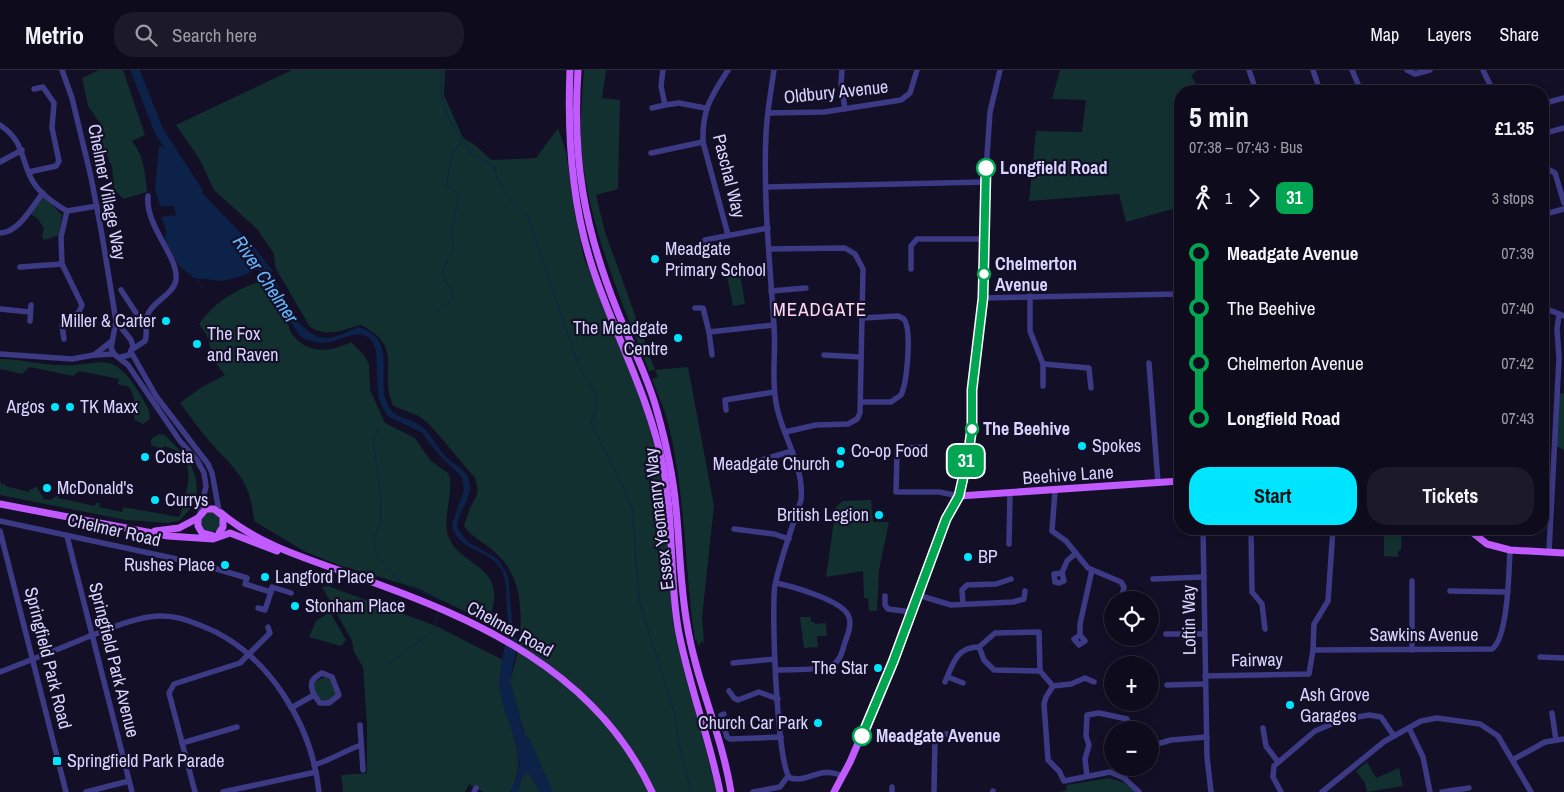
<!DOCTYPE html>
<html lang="en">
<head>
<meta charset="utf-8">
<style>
  :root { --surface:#0e0b1c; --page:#1c1929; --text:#f1f3f6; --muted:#9b9ba3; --line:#2e2b3b; --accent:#00e5ff }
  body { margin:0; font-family:"Archivo Narrow",sans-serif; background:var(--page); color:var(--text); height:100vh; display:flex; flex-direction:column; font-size:19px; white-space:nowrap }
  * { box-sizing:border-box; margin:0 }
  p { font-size:16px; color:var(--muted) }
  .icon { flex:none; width:28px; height:28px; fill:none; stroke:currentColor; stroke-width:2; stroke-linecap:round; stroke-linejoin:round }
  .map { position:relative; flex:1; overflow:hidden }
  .drawer { position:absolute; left:1174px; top:15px; width:375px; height:450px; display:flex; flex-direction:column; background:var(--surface); border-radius:20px; box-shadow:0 2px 8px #0003,0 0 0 1px var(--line) }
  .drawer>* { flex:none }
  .badge { padding:0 10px; border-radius:8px; font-size:18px; line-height:32px }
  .fabs { position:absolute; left:1104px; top:521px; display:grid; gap:10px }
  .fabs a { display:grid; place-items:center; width:55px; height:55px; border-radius:50%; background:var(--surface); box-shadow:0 2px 8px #0003,0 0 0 1px var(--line); font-size:25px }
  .map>.badge { position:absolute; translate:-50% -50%; box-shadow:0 0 0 2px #fff }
  .legs { display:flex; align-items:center; gap:8px; height:55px; padding:0 15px; font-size:16px }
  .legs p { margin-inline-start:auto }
  .headline { display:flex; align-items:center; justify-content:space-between; height:85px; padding:0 15px }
  h1 { font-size:28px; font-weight:800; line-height:38px }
  .primary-button { display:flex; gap:10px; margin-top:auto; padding:10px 15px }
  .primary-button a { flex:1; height:58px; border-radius:20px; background:var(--accent); color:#111; font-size:20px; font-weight:800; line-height:58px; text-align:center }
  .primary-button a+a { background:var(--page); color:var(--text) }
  ul { padding:0 15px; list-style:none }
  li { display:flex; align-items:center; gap:18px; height:55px; font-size:19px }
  li i { display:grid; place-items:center; width:8px; height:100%; margin:0 6px; background:currentColor }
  li i::after { content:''; width:12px; height:12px; margin:-6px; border:4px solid; border-radius:50%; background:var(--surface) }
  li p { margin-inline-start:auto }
  li:first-child i { background:linear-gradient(#0000 50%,currentColor 0) }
  li:last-child i { background:linear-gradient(currentColor 50%,#0000 0) }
  header { display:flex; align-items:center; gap:30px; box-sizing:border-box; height:70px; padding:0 25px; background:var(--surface); border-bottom:1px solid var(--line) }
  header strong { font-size:24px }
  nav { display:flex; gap:28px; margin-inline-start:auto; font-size:18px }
  .search { width:350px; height:45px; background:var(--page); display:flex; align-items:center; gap:12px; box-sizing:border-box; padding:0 18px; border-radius:20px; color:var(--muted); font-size:19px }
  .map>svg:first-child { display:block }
  .green { fill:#12302f }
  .water { fill:#0c2248 }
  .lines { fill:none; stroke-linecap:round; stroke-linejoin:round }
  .stream { stroke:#0c2248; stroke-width:1 }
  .river { stroke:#0c2248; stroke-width:9 }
  .minor { stroke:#3d3a85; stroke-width:5.5 }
  .major { stroke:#c25bff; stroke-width:7 }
  .line-1-casing { stroke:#fff; stroke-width:11 }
  .line-1 { stroke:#00a651; stroke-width:8 }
  .stop-1-dot { fill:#fff; stroke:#00a651; stroke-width:2.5 }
  .poi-dot { fill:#00e5ff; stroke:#130f26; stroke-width:2 }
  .labels { text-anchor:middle; stroke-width:4.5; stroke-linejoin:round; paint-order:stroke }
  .street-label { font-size:18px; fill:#d9d4ff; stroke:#130f26 }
  .stop-label { font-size:18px; font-weight:bold; fill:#d9d4ff; stroke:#130f26; text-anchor:start }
  .poi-label { font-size:18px; fill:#d9d4ff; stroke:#130f26; text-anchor:start }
  .water-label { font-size:19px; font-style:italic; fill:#62b6ff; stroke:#130f26 }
  .neighbourhood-label { font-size:19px; letter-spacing:1px; fill:#ffd6f0; stroke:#130f26 }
</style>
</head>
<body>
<header>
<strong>Metrio</strong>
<div class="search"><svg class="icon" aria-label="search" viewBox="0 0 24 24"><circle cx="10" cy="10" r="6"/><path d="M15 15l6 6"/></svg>Search here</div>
<nav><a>Map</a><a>Layers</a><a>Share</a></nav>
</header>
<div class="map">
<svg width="1564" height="722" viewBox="0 0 1564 722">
  <rect width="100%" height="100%" fill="#130f26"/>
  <!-- green -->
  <g class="green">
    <path d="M99,0H123L145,65L132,71C144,86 145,103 147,122L123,129L114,118L112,97L103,77L102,56L88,36L82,8Z"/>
    <path d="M292,0H445L444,25L463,68L475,75L491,90L536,88L558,58L566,82L574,138L584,188L639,318L659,393L667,458L673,554L717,722H553L525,665L510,612C522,573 530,517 499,486C488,474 473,469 464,456L470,438L476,427L478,421L475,408L430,355L419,346L393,336C378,301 406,278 361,255C340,260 331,268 310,257L275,197L274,184L257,159L214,120L200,90L176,55Z"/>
    <path d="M584,0H606L602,28L620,30L618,119L596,125L605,162L655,300L688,297L714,436L702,548L704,573L702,571L698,576L697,571L695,570C684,497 686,421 667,349C663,336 657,322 652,309L658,307L655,300L649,301C621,230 590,160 582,84C579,56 582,27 584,0Z"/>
    <path d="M1060,0H1197L1191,6L1201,21H1180V137L1126,152L1119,124L1029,131L1036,61L1082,62L1086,30L1052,29Z"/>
    <path d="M42,128H45L62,145L59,165L44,170L42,166L44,158L38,149L29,143Z"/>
    <path d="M739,198L745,234L733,236L726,201Z"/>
    <path d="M259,212C267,220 269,230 276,238C279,242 284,245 286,250C289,254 289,260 292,264C307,285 331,282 351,272L364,285L369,294L370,320L385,353L415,368L430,390L449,404C454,428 442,444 448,465C455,491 493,494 494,523C495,535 492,542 486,552L417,518L338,495L304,481L254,451C251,409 234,399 209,371C199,359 190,346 180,333L202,317L225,305L214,291L207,266L199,254C214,233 234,220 259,212Z"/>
    <path d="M0,289C20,289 38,294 58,295C99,298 110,276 138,321C143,330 150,338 150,349L143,354L135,350C130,336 139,333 129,317L118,314L119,309L80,301L73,306L30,297L22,304L0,299Z"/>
    <path d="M1564,323V380L1556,376L1559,324Z"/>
    <path d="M159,364L165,365L188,389L196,408L197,423L193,436L179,451L167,453L126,450L0,425V411L2,415L5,413V416L29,422L30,419H33L36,416L44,429L50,430L58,425V428L95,436L96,433H100L99,437L122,442L123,437L179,447C182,442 182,435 184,428C192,406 192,382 163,376V379L151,375V369Z"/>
    <path d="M871,430L873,452H889L879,500L877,541H869L868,528H864L863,501L826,507L836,437L843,431Z"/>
    <circle cx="211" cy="452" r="10"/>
    <path d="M1384,459H1402L1401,480L1398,481V487L1384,486Z"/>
    <path d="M328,516L436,556L503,590C490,638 536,678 510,722H483L469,714L465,722H343L341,705L367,703V654L363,597L354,582L352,571L322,517Z"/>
    <path d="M330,542L346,570L341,576L309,567L316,551Z"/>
    <path d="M800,547H811V552H814L815,554L826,553L827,566H817L818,577L804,578Z"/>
    <path d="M325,607L332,610L337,625L329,631L319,629L313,619L315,611Z"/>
    <path d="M1367,692L1376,708L1399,698L1403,716L1367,722L1365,713L1356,701Z"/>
    <path d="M526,703L530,704L540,722H518L521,709Z"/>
    <path d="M1109,708L1123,712L1136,722H1056L1066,721L1067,715Z"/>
  </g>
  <!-- water -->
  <g class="water">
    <path d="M159,76L170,80L186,106L256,179L274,203L263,197L239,207L222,211L194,208L178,195L165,169L166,159L161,147L176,145L174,136H160L155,120Z"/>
    <path d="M274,206C278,227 302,268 326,268C337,268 349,260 359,257C401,271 373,310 389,337C395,348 408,348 418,354C433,363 437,381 451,391C458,397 467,401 469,410C474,427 457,441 457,458L468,472L498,489L508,506L513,561L518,572L510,612L525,665L529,668L553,722H540L530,704L526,703L521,709L518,722H510C532,686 505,657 500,621C498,602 504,582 507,563L505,558L509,553C504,536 510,515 501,499C489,478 456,482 452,454L464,420L462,407L440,386L421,362L389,347L384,340L378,327L376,281L371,269C349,253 334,286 300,266L265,211Z"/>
  </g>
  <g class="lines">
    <!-- stream -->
    <g class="stream">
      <path d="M442,0L441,23L449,49L471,84L494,96C498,117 512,133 528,147L578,294"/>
      <path d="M197,208L203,218"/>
      <path d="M438,241L452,229V223L442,203L448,188L454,181L451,164L459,124L446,116L452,86L461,70"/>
      <path d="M579,297L594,321L597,333L591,353L632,436L639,530L675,645L679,674L691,722"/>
      <path d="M379,357L374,368V377L381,427L380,453L374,470L375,481L379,489L401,513L443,531"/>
      <path d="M434,558L439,542"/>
      <path d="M388,594L431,562"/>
    </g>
    <!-- river -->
    <g class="river">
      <path d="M135,0L159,61L198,121"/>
      <path d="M257,189L275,219"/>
    </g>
    <!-- minor -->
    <g class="minor">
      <path d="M62,0L72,28L91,107L102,165L116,251L111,278L114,284L128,295L180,371L197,390L204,403L206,416L200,444"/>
      <path d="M663,0L661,16L665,35L679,33L705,38"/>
      <path d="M774,0C771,21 767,42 766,64C763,128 770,193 774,257C776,279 772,302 775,325C778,361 805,393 801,430C792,458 781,487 775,515C771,538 777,697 790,708C811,713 818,695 843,706"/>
      <path d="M842,0L841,14L845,39"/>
      <path d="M1249,0L1256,21"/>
      <path d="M1313,0L1320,21"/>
      <path d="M1352,0L1361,21"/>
      <path d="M1407,0L1415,4L1430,0"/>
      <path d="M1483,0L1493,21"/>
      <path d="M1542,34L1564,28"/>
      <path d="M652,38L665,35"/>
      <path d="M768,43L824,42L901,30L910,23L917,0"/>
      <path d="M0,55C25,72 20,88 32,110C39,123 55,134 67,141L97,136"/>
      <path d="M1542,64L1564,58"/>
      <path d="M651,83L703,72"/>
      <path d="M0,92L22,80"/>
      <path d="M1542,96L1555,103L1564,133"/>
      <path d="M29,102L56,96L59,91L52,58L54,33L43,17L34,19"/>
      <path d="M766,117L985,112"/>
      <path d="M1549,143L1564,139"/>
      <path d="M0,163C19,163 32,136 43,123"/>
      <path d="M728,165L703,72C702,39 711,27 728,0"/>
      <path d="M705,170L768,158"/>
      <path d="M769,179L845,178L855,184L863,199L860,343L857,349L848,354L816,355L785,362"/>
      <path d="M20,197L62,194"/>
      <path d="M911,199V176L917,169H985"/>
      <path d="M121,220L144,255"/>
      <path d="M771,221L806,218"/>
      <path d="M1030,226V261L1043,294V316"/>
      <path d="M983,228L1180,224"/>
      <path d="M1542,237L1564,246"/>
      <path d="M695,238H703L709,262"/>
      <path d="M0,239L30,242"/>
      <path d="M862,248L898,246L904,249C912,260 907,313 901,325L891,332H862"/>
      <path d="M30,251L31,235"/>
      <path d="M116,251L131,270L133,276L129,285L121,287"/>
      <path d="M64,269L62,255L79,242L82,235L62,194L61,167L67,141"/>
      <path d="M133,279L145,271C149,260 142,253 149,242C155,231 174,223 176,210C179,186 145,157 148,126"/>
      <path d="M131,282L156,326L208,394L212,403L219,441"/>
      <path d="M0,284L72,289L94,285L114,284"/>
      <path d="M94,285L112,271"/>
      <path d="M712,285L709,262L774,255"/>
      <path d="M824,285L861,287"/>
      <path d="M1149,293L1158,413"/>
      <path d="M1043,294L1089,298L1091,318"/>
      <path d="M726,340L725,330L774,322"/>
      <path d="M926,377L901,378L897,382L896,422H939L959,426L972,357V320L983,228L984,129L990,42L1000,0"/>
      <path d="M731,399L792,381"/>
      <path d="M1055,421L1052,461L1066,471L1088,498L1121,512L1124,517L1121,530"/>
      <path d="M1542,421L1551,422"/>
      <path d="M0,451L200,494L247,508L245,514L271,522L265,540L258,538"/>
      <path d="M734,459L774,464L789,469"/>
      <path d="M1203,459L1207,687L1211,722"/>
      <path d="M1251,459L1252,522L1262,534L1265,559"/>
      <path d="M0,461L66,722"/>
      <path d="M67,466L132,722"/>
      <path d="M1009,474L1010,424"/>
      <path d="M1549,481L1559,288L1557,259L1559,245"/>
      <path d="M1062,503L1064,511L1059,513L1055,512L1054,504L1062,503L1067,491L1076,483"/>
      <path d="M1153,509L1204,507"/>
      <path d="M776,513C791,516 841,530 848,545C853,554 847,566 844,575C842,584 839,593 830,596C814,601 793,599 776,600"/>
      <path d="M1450,521L1508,522"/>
      <path d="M271,522L272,517L291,523"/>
      <path d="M918,525L951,535L1013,532L1024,529L1025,521"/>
      <path d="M885,526V535L888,539L912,542"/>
      <path d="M963,534L962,520L967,515L996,514L1011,509"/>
      <path d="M1166,564H1204"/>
      <path d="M1080,565L1074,569L1079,575L1085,571L1080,565V554L1092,500"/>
      <path d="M979,577L995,563L1039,562L1040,601"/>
      <path d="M1313,580L1492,579C1508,568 1509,501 1510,480"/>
      <path d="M1412,580V511"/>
      <path d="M1540,587L1564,588"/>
      <path d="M733,593L775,589"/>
      <path d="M0,602C28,591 57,580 85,568C109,559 132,548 158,546C174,545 187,550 202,556C267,581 312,654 319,722"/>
      <path d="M1205,606L1309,604L1313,580L1314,554L1328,531L1333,459"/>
      <path d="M948,607L963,613"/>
      <path d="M945,612C953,594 956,577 979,577L984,590L994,600L1040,601L1053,616"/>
      <path d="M1094,612L1085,608L1071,614L1053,616L1046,627L1044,634L1048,690L1059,701L1064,711L1110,702L1124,708L1139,722"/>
      <path d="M1167,615L1205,614"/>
      <path d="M729,621L734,628L738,630L759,622L778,629"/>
      <path d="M291,638L314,625C309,613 311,609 322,603L332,607L339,625L329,633H320L314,625"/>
      <path d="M1552,643L1556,670"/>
      <path d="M724,644L721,645L727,667L730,669L781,667"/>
      <path d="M360,655L363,700"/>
      <path d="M1263,658L1266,676L1278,692"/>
      <path d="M1409,658L1423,687L1430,722"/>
      <path d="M182,673L237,657"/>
      <path d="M1150,676L1171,670L1207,667"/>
      <path d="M1514,689L1545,672L1564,669"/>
      <path d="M314,695C331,690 344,681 361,675"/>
      <path d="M1087,706L1085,689L1089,675L1086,666L1087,645L1099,643L1127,649L1128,660"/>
      <path d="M1124,708L1129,698"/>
      <path d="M86,722L129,711"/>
      <path d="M195,722L169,623L174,614L240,593L270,563L268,557"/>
      <path d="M223,722L316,702"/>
      <path d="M474,722L476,718"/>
      <path d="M753,722L780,717L788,706"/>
      <path d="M892,722V717"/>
      <path d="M934,722L935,668L938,664H987"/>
      <path d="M993,722V721"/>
      <path d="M1281,722L1273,707L1274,696L1315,661L1341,650L1369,645L1381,647L1394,666"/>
      <path d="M1322,722L1385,671L1421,651L1437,648L1480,654L1498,666L1531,722"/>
      <path d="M1442,722L1469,718"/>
    </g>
    <!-- major -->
    <g class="major">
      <path d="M570,0C567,71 572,141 596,208C618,271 650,330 663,396C674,449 669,504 678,558C688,613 709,666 720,722"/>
      <path d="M578,0C572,88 584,158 617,240C630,273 648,306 657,341C666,373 673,405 676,438C680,477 680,515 687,554C696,611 722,665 731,722"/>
      <path d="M0,434L168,466L213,469L230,463L277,481"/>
      <path d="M221,443C260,476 311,490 358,507C477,549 596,601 652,722"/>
      <path d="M1468,459L1487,474L1510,480L1564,483"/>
      <path d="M155,461L179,458L198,448"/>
      <path d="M213,466L202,463L198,456V448L206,439H214L223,446V457L219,463"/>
      <path d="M834,722L850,692L893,592L946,449L959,426L1180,411"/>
    </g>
  </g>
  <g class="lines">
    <defs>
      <path id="line-1" d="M862,666L893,592L946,449L959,426L968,386L972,357V320L983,228L986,98"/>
    </defs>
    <!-- line-1 casing -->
    <use href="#line-1" class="line-1-casing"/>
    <!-- line-1 -->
    <use href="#line-1" class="line-1"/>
  </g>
  <!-- markers -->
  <g class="stop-1-dot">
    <circle cx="986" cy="98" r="9"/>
    <circle cx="984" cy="204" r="6"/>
    <circle cx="972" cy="359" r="6"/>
    <circle cx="862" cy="666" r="9"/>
  </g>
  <g class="poi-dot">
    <circle cx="655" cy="189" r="5"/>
    <circle cx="166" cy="251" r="5"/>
    <circle cx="678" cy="268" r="5"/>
    <circle cx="197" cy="274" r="5"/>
    <circle cx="55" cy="337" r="5"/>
    <circle cx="70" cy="337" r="5"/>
    <circle cx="1082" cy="376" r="5"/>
    <circle cx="841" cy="381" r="5"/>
    <circle cx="145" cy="387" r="5"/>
    <circle cx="840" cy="394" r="5"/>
    <circle cx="47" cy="418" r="5"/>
    <circle cx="155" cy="430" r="5"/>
    <circle cx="879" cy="445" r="5"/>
    <circle cx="968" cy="487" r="5"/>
    <circle cx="225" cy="495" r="5"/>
    <circle cx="265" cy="507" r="5"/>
    <circle cx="295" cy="536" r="5"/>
    <circle cx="878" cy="598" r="5"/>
    <circle cx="1290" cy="635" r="5"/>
    <circle cx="818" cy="653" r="5"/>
    <rect x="52" y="686" width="10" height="10" rx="2.5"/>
  </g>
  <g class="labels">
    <!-- street labels -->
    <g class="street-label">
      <text transform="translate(836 22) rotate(-6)" y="6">Oldbury Avenue</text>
      <text transform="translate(729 106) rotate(76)" y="6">Paschal Way</text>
      <text transform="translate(107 122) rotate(79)" y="6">Chelmer Village Way</text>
      <text transform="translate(1068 405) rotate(-4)" y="6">Beehive Lane</text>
      <text transform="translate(659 449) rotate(-97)" y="6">Essex Yeomanry Way</text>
      <text transform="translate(114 460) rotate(13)" y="6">Chelmer Road</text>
      <text transform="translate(1189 550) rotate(-91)" y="6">Loftin Way</text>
      <text transform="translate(510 559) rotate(29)" y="6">Chelmer Road</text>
      <text x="1424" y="571">Sawkins Avenue</text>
      <text transform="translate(48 588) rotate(76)" y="6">Springfield Park Road</text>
      <text transform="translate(114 590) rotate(76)" y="6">Springfield Park Avenue</text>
      <text transform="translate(1257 590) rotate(-1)" y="6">Fairway</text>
    </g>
    <!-- stop labels -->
    <g class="stop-label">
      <text x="1000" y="104">Longfield Road</text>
      <text x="995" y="200">Chelmerton<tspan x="995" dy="21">Avenue</tspan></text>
      <text x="983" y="365">The Beehive</text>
      <text x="876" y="672">Meadgate Avenue</text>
    </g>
    <!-- poi labels -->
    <g class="poi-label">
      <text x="665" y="185">Meadgate<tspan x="665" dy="21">Primary School</tspan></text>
      <text x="156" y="257" text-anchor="end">Miller &amp; Carter</text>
      <text x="668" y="264" text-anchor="end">The Meadgate<tspan x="668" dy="21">Centre</tspan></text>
      <text x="207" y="270">The Fox<tspan x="207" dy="21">and Raven</tspan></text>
      <text x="45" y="343" text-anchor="end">Argos</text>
      <text x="80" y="343">TK Maxx</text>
      <text x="1092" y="382">Spokes</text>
      <text x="851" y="387">Co-op Food</text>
      <text x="155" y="393">Costa</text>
      <text x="830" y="400" text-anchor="end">Meadgate Church</text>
      <text x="57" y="424">McDonald's</text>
      <text x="165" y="436">Currys</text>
      <text x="869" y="451" text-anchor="end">British Legion</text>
      <text x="978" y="493">BP</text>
      <text x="215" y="501" text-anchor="end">Rushes Place</text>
      <text x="275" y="513">Langford Place</text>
      <text x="305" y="542">Stonham Place</text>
      <text x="868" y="604" text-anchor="end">The Star</text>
      <text x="1300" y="631">Ash Grove<tspan x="1300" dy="21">Garages</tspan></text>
      <text x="808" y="659" text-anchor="end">Church Car Park</text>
      <text x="67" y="697">Springfield Park Parade</text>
    </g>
    <!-- water labels -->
    <g class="water-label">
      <text transform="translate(266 209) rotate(56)" y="7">River Chelmer</text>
    </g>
    <!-- neighbourhood labels -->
    <g class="neighbourhood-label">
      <text x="820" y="246">MEADGATE</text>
    </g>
  </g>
</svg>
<div class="fabs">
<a><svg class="icon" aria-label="locate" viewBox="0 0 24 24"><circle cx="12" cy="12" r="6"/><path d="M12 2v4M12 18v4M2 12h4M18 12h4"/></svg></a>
<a>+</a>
<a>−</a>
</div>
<b class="badge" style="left:966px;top:391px;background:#00a651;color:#fff">31</b>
<section class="drawer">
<div class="headline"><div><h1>5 min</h1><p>07:38 – 07:43 · Bus</p></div><b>£1.35</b></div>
<div class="legs"><svg class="icon" aria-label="walk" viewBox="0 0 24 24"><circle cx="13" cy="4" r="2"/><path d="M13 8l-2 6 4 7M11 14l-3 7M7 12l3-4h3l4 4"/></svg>1<svg class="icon" aria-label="forward" viewBox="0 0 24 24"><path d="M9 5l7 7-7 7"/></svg><b class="badge" style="background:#00a651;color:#fff">31</b><p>3 stops</p></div>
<ul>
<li><i style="color:#00a651"></i><b>Meadgate Avenue</b><p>07:39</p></li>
<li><i style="color:#00a651"></i><span>The Beehive</span><p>07:40</p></li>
<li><i style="color:#00a651"></i><span>Chelmerton Avenue</span><p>07:42</p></li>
<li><i style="color:#00a651"></i><b>Longfield Road</b><p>07:43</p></li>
</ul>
<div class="primary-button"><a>Start</a><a>Tickets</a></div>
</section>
</div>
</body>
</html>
